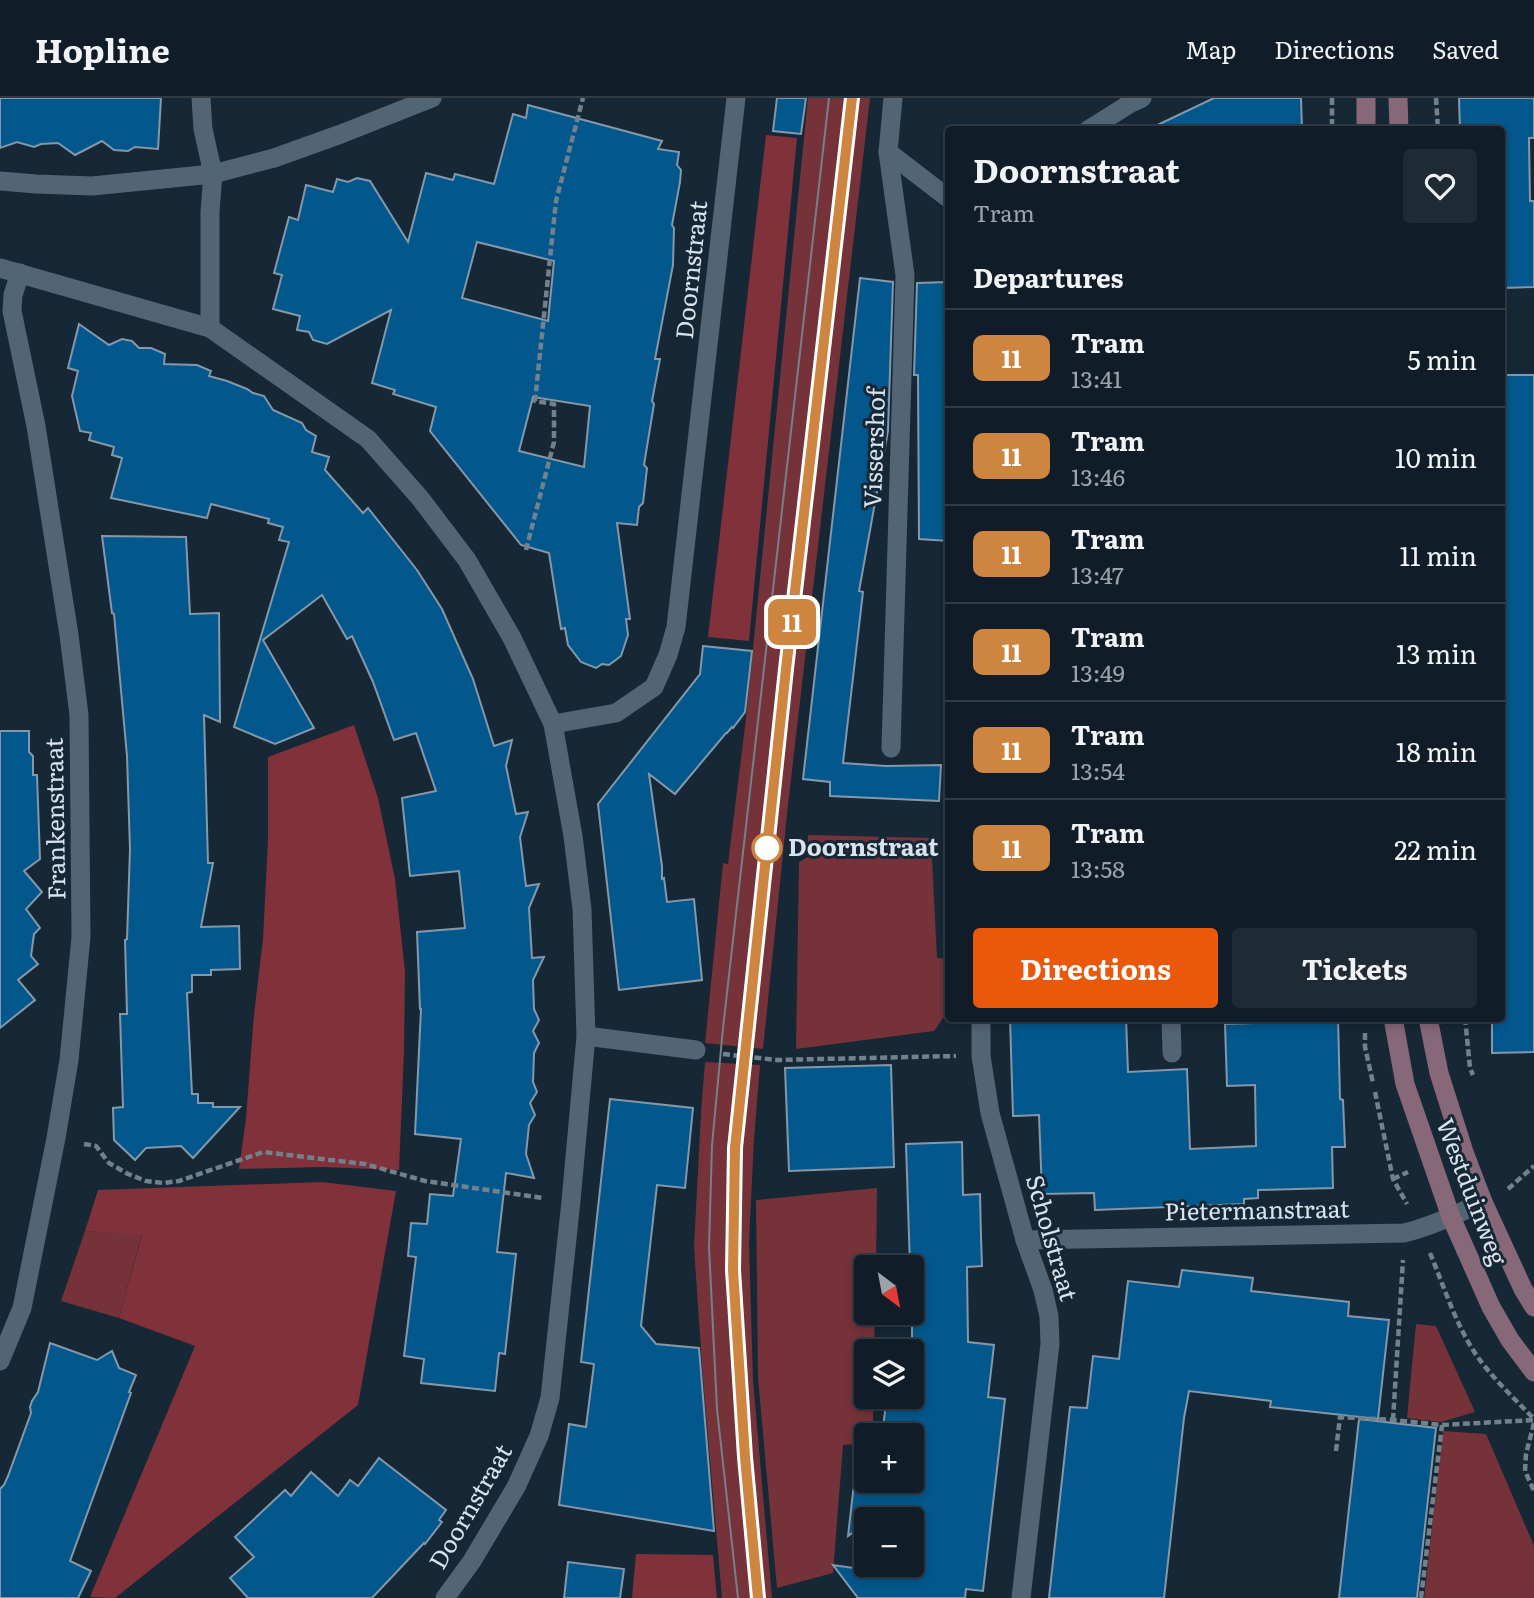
<!DOCTYPE html>
<html lang="en">
<head>
<meta charset="utf-8">
<style>
  :root { --surface:#101d28; --page:#1e2a34; --text:#f1f3f6; --muted:#9ca2a8; --line:#303b45; --accent:#ea580c }
  body { margin:0; font-family:Literata,serif; background:var(--page); color:var(--text); height:100vh; display:flex; flex-direction:column; font-size:26px; white-space:nowrap }
  * { box-sizing:border-box; margin:0 }
  p { font-size:23px; color:var(--muted) }
  .icon { flex:none; width:38px; height:38px; fill:none; stroke:currentColor; stroke-width:2; stroke-linecap:round; stroke-linejoin:round }
  .map { position:relative; flex:1; overflow:hidden }
  .details { position:absolute; left:945px; top:28px; width:560px; height:896px; display:flex; flex-direction:column; background:var(--surface); border-radius:7px; box-shadow:0 4px 10px #0003,0 0 0 2px var(--line) }
  .details>* { flex:none }
  .badge { padding:0 14px; border-radius:10px; font-size:24px; line-height:46px }
  .needle { width:46px; rotate:148deg }
  .buttons { position:absolute; left:854px; top:1157px; display:grid; gap:14px }
  .buttons a { display:grid; place-items:center; width:70px; height:70px; border-radius:7px; background:var(--surface); box-shadow:0 4px 10px #0003,0 0 0 2px var(--line); font-size:35px }
  .map>.badge { position:absolute; translate:-50% -50%; box-shadow:0 0 0 4px #fff }
  h2 { padding:0 28px; font-size:26px; line-height:63px }
  .round { display:grid; place-items:center; flex:none; width:74px; height:74px; border-radius:7px; background:var(--page) }
  .summary { display:flex; align-items:center; justify-content:space-between; height:119px; padding:0 28px }
  h1 { font-size:33px; font-weight:700; line-height:52px }
  .cta { display:flex; gap:14px; margin-top:auto; padding:14px 28px }
  .cta a { flex:1; height:80px; border-radius:7px; background:var(--accent); color:#fff; font-size:28px; font-weight:700; line-height:80px; text-align:center }
  .cta a+a { background:var(--page); color:var(--text) }
  ul { padding:0; list-style:none }
  li { display:flex; align-items:center; gap:21px; height:98px; padding:0 28px; border-top:2px solid var(--line) }
  li div { flex:1 }
  li b { display:block; font-size:26px }
  li em { font-style:normal }
  li .badge { min-width:77px; font-weight:700; text-align:center }
  header { display:flex; align-items:center; gap:42px; box-sizing:border-box; height:98px; padding:0 35px; background:var(--surface); border-bottom:2px solid var(--line) }
  header strong { font-size:33px }
  nav { display:flex; gap:38px; margin-inline-start:auto; font-size:24px }
  .map>svg:first-child { display:block }
  .green { fill:#753238 }
  .forest { fill:#803139 }
  .building { fill:#02588c; stroke:#8498aa; stroke-width:2; fill-rule:evenodd }
  .lines { fill:none; stroke-linecap:round; stroke-linejoin:round }
  .path { stroke:#73818d; stroke-width:4.5; stroke-dasharray:7 3.5; stroke-linecap:butt }
  .service { stroke:#526575; stroke-width:19 }
  .pedestrian { stroke:#526575; stroke-width:19 }
  .minor { stroke:#526575; stroke-width:19 }
  .secondary { stroke:#866878; stroke-width:19 }
  .tram { stroke:#74828d; stroke-width:2 }
  .line-casing { stroke:#fff; stroke-width:16 }
  .line { stroke:#cd853f; stroke-width:10 }
  .stop-dot { fill:#fff; stroke:#cd853f; stroke-width:3.5 }
  .labels { text-anchor:middle; stroke-width:6; stroke-linejoin:round; paint-order:stroke }
  .street-label { font-size:24px; fill:#d8e3ec; stroke:#162735 }
  .stop-label { font-size:24px; font-weight:bold; fill:#d8e3ec; stroke:#162735; text-anchor:start }
</style>
</head>
<body>
<header>
<strong>Hopline</strong>
<nav><a>Map</a><a>Directions</a><a>Saved</a></nav>
</header>
<div class="map">
<svg width="1534" height="1500" viewBox="0 0 1534 1500">
  <rect width="100%" height="100%" fill="#162735"/>
  <!-- green -->
  <g class="green">
    <path d="M808,0H870L788,707L763,951L705,945L723,765L728,766L746,620Z"/>
    <path d="M808,737L931,740L937,860L948,861V913L934,933L796,951L799,764L808,759Z"/>
    <path d="M705,964L760,967L754,1041L749,1144L753,1282L772,1500H722L703,1281L694,1149L701,1015Z"/>
    <path d="M877,1090L876,1169H866V1214L875,1215L874,1253H866V1298L873,1299V1337H866V1345L843,1347L833,1475L777,1490L758,1280L756,1102Z"/>
    <path d="M85,1133L142,1136L119,1220L61,1203Z"/>
    <path d="M1416,1226L1436,1228L1475,1314L1441,1324L1407,1320Z"/>
    <path d="M1443,1333L1486,1336L1534,1448V1500H1424Z"/>
  </g>
  <!-- forest -->
  <g class="forest">
    <path d="M766,37L797,40L749,543L708,539Z"/>
    <path d="M354,627L378,700L395,781L405,873L404,954L399,1072L322,1069L239,1071L246,1020L254,916L263,841L268,742V659Z"/>
    <path d="M322,1084L396,1093L358,1307L115,1500L90,1499L195,1248L119,1220L142,1137L85,1133L98,1092Z"/>
    <path d="M636,1456L713,1457L717,1500H632Z"/>
  </g>
  <!-- building -->
  <g class="building">
    <path d="M0,0H161L158,51L135,49L128,53L114,52L102,43L75,57L58,45L41,46L34,49L17,44L0,50Z"/>
    <path d="M777,0H806L801,36L773,33Z"/>
    <path d="M1214,0H1301L1302,32H1147Z"/>
    <path d="M1459,0H1534V40H1529L1530,103H1534V189L1502,190V32H1460Z"/>
    <path d="M528,7L662,43L658,51L679,54L677,67L681,72L680,84L672,127L674,130L673,167L655,261H660L652,303L654,306L644,367L647,370L643,405L639,409L637,427L617,425L630,521H626L628,537L621,558L609,567L602,566L596,570L581,564L568,547L565,530L561,531L549,455L521,447L430,333L436,309L393,296L395,292L372,285L391,212L327,246L313,242L309,234L297,232L300,218L273,211L282,177L274,175L289,119L298,122L306,87L333,94L337,81L348,84L357,80L370,83L408,144L426,75L453,82L455,76L494,86L513,16L526,20ZM477,144L554,163L548,223L462,200ZM533,299L590,308L584,369L519,353Z"/>
    <path d="M860,180L893,184L888,333L859,493L863,494L843,665L886,668L941,667L939,703L830,698V684L803,681Z"/>
    <path d="M948,184V443L919,441L918,277H914L917,185Z"/>
    <path d="M79,226L109,247L122,241L132,243L139,250H151L165,256L164,266L197,267L211,273L209,278L227,283L247,291L253,295L264,298L273,312L302,325L306,332L316,338L312,354L329,359L325,372L363,415L368,410L417,472L442,511L473,581L494,648L512,642L506,668L516,716L528,714L520,739L526,788L539,786L529,810L532,860L544,859L533,882L534,911L539,922L533,933L539,945L534,955L533,984L537,994L530,1005L535,1017L529,1027L526,1056L534,1080L506,1075L497,1154L516,1156L505,1256L499,1255L495,1293L421,1285L424,1261L404,1258L416,1159L408,1158L411,1125L427,1126L430,1096L453,1098L461,1041L415,1036L421,911H420L417,834L465,830L459,773L410,778L402,700L436,693L416,635L394,642L373,584L352,538L347,541L322,497L263,542L314,630L275,646L234,629L289,444L279,442L283,429L268,425L269,421L211,406L207,420L111,400L122,360L112,357L114,349L89,342L91,335L80,333L72,298L78,273L68,270Z"/>
    <path d="M1502,277H1534V954L1492,955V925H1494V920H1502Z"/>
    <path d="M102,438L186,439L190,516L219,515L220,624L204,617L208,765H213L201,829L239,828L240,871L211,872V877H192V894L187,895L192,996H198V1005H213V1009H240L193,1060L181,1048L146,1050L135,1062L114,1042L113,1010L123,1009L120,916H127L125,842L127,841L130,751L127,658L114,516L112,515Z"/>
    <path d="M703,548L752,553L745,614L733,630L732,629L727,635H726L675,696L649,676L662,768V781L664,780L667,804L694,801L702,882L619,892L598,706L700,576Z"/>
    <path d="M0,633H29V654L33,658V677H37L40,761L24,773L42,794L26,811L40,830L34,836L31,858L38,866L18,882L35,902L0,930Z"/>
    <path d="M1010,920H1126L1128,974L1187,971L1190,1051L1256,1048L1255,987L1227,988L1225,926L1283,924V920H1338L1340,1001L1343,1002L1345,1049H1332L1333,1090L1258,1092V1100L1244,1101V1106L1095,1112L1094,1095L1042,1096L1039,1017L1013,1018Z"/>
    <path d="M891,967L894,1069L789,1073L785,970Z"/>
    <path d="M610,1001L693,1010L685,1090L657,1087L641,1228L656,1246L699,1250L714,1433L559,1407L569,1326L586,1329L594,1266L581,1264Z"/>
    <path d="M962,1044L963,1097L980,1096L981,1139L982,1168L967,1169L968,1244L994,1247L988,1299L1005,1301L983,1493L966,1491L965,1500H858L833,1467L911,1478L921,1421L880,1415L872,1421H866V1425L848,1438L858,1351L866,1352V1382H912V1337H882L887,1298H912V1253H890V1242L912,1241V1169H910L906,1046Z"/>
    <path d="M1182,1172L1253,1180L1251,1193L1349,1204L1348,1218L1389,1222L1378,1321L1270,1309L1271,1303L1189,1293L1184,1320L1164,1500H1049L1070,1309L1087,1310L1093,1258L1119,1261L1128,1183L1179,1189Z"/>
    <path d="M50,1245L97,1262L112,1253L119,1270L136,1277L129,1294L131,1295L70,1463L91,1473L78,1500H0V1391L4,1387L8,1378L31,1315L30,1309L32,1303L38,1294Z"/>
    <path d="M1359,1321L1436,1330L1417,1500H1339Z"/>
    <path d="M379,1360L446,1412L439,1422L442,1424L425,1446L424,1445L372,1500H248L230,1480L254,1459L235,1439L285,1392L291,1398L311,1374L338,1398L350,1382L358,1388Z"/>
    <path d="M568,1464L624,1471L620,1500H564Z"/>
  </g>
  <g class="lines">
    <!-- path -->
    <g class="path">
      <path d="M1332,0V32"/>
      <path d="M1436,0L1438,32"/>
      <path d="M526,452L554,344V306L535,303L556,103L583,0"/>
      <path d="M1465,920L1470,970L1473,977"/>
      <path d="M1365,935V949L1373,985"/>
      <path d="M723,956L777,962L956,958"/>
      <path d="M1375,994L1393,1081L1407,1106"/>
      <path d="M84,1046L96,1048L109,1065L128,1076L146,1083L163,1085L179,1083L263,1054L365,1066L425,1083L543,1100"/>
      <path d="M1393,1081L1408,1074"/>
      <path d="M1508,1091L1534,1068"/>
      <path d="M1430,1155C1443,1186 1456,1227 1475,1255C1491,1279 1514,1300 1534,1321"/>
      <path d="M1393,1322L1403,1162"/>
      <path d="M1534,1325L1526,1356L1525,1373L1534,1393"/>
      <path d="M1336,1353L1340,1319L1393,1322L1442,1327L1534,1322"/>
      <path d="M1421,1500L1442,1327"/>
    </g>
    <!-- service -->
    <path class="service" d="M586,938L696,952"/>
    <!-- pedestrian -->
    <g class="pedestrian">
      <path d="M888,54L905,177L891,650"/>
      <path d="M1025,1142L1404,1135C1432,1128 1457,1116 1483,1104"/>
    </g>
    <!-- minor -->
    <g class="minor">
      <path d="M201,0L203,31L213,76L210,114V230L368,341L420,400L467,462L512,540L553,626L573,738L582,811L586,938L571,1103L550,1300L539,1338L516,1389L472,1463L445,1500"/>
      <path d="M893,0L888,54L948,100"/>
      <path d="M1088,32L1131,5L1142,0"/>
      <path d="M0,83L36,86L92,88L213,76L274,60L341,36L432,0"/>
      <path d="M0,170L210,230"/>
      <path d="M553,626L616,615L654,589L668,557L676,529L736,0"/>
      <path d="M981,920V958L990,1015L1025,1142L1043,1192L1049,1218L1050,1246L1021,1500"/>
      <path d="M1171,920L1172,955"/>
      <path d="M0,1263L22,1210L56,1040L69,962L81,839L79,617L69,537L36,328L12,213L13,197L20,175"/>
    </g>
    <!-- secondary -->
    <g class="secondary">
      <path d="M1366,0V32"/>
      <path d="M1398,0L1399,32"/>
      <path d="M1393,920L1405,986L1451,1119L1491,1209L1510,1242L1534,1274"/>
      <path d="M1428,920L1439,975L1464,1054L1483,1104L1523,1191L1534,1209"/>
    </g>
    <!-- tram -->
    <g class="tram">
      <path d="M738,1500L717,1311L709,1149L712,1047L723,930L829,0"/>
      <path d="M758,1500L745,1359L733,1172L735,1050L743,958L852,0"/>
    </g>
  </g>
  <g class="lines">
    <defs>
      <path id="line" d="M758,1500L745,1359L733,1172L735,1050L786,571L852,0"/>
    </defs>
    <!-- line casing -->
    <use href="#line" class="line-casing"/>
    <!-- line -->
    <use href="#line" class="line"/>
  </g>
  <!-- markers -->
  <circle class="stop-dot" cx="767" cy="750" r="14"/>
  <g class="labels">
    <!-- street labels -->
    <g class="street-label">
      <text transform="translate(692 172) rotate(-84)" y="8">Doornstraat</text>
      <text transform="translate(875 350) rotate(-88)" y="8">Vissershof</text>
      <text transform="translate(56 721) rotate(-91)" y="8">Frankenstraat</text>
      <text transform="translate(1471 1094) rotate(69)" y="8">Westduinweg</text>
      <text transform="translate(1257 1113) rotate(-1)" y="8">Pietermanstraat</text>
      <text transform="translate(1051 1140) rotate(74)" y="8">Scholstraat</text>
      <text transform="translate(471 1409) rotate(-60)" y="8">Doornstraat</text>
    </g>
    <!-- stop labels -->
    <g class="stop-label">
      <text x="788" y="758">Doornstraat</text>
    </g>
  </g>
</svg>
<div class="buttons">
<a><svg class="needle" viewBox="-14 -14 28 28"><path d="M0-13l5 13h-10z" fill="#e53935"/><path d="M0 13l5-13h-10z" fill="#9ca2a8"/></svg></a>
<a><svg class="icon" aria-label="layers" viewBox="0 0 24 24"><path d="M12 4l9 5-9 5-9-5zM3 14l9 5 9-5"/></svg></a>
<a>+</a>
<a>−</a>
</div>
<b class="badge" style="left:792px;top:524px;background:#cd853f;color:#fff">11</b>
<section class="details">
<div class="summary"><div><h1>Doornstraat</h1><p>Tram</p></div><a class="round"><svg class="icon" aria-label="heart" viewBox="0 0 24 24"><path d="M12 20l-8-8c-3-5 5-10 8-4 3-6 11-1 8 4z"/></svg></a></div>
<h2>Departures</h2>
<ul>
<li><span class="badge" style="background:#cd853f;color:#fff">11</span><div><b>Tram</b><p>13:41</p></div><em>5 min</em></li>
<li><span class="badge" style="background:#cd853f;color:#fff">11</span><div><b>Tram</b><p>13:46</p></div><em>10 min</em></li>
<li><span class="badge" style="background:#cd853f;color:#fff">11</span><div><b>Tram</b><p>13:47</p></div><em>11 min</em></li>
<li><span class="badge" style="background:#cd853f;color:#fff">11</span><div><b>Tram</b><p>13:49</p></div><em>13 min</em></li>
<li><span class="badge" style="background:#cd853f;color:#fff">11</span><div><b>Tram</b><p>13:54</p></div><em>18 min</em></li>
<li><span class="badge" style="background:#cd853f;color:#fff">11</span><div><b>Tram</b><p>13:58</p></div><em>22 min</em></li>
</ul>
<div class="cta"><a>Directions</a><a>Tickets</a></div>
</section>
</div>
</body>
</html>
